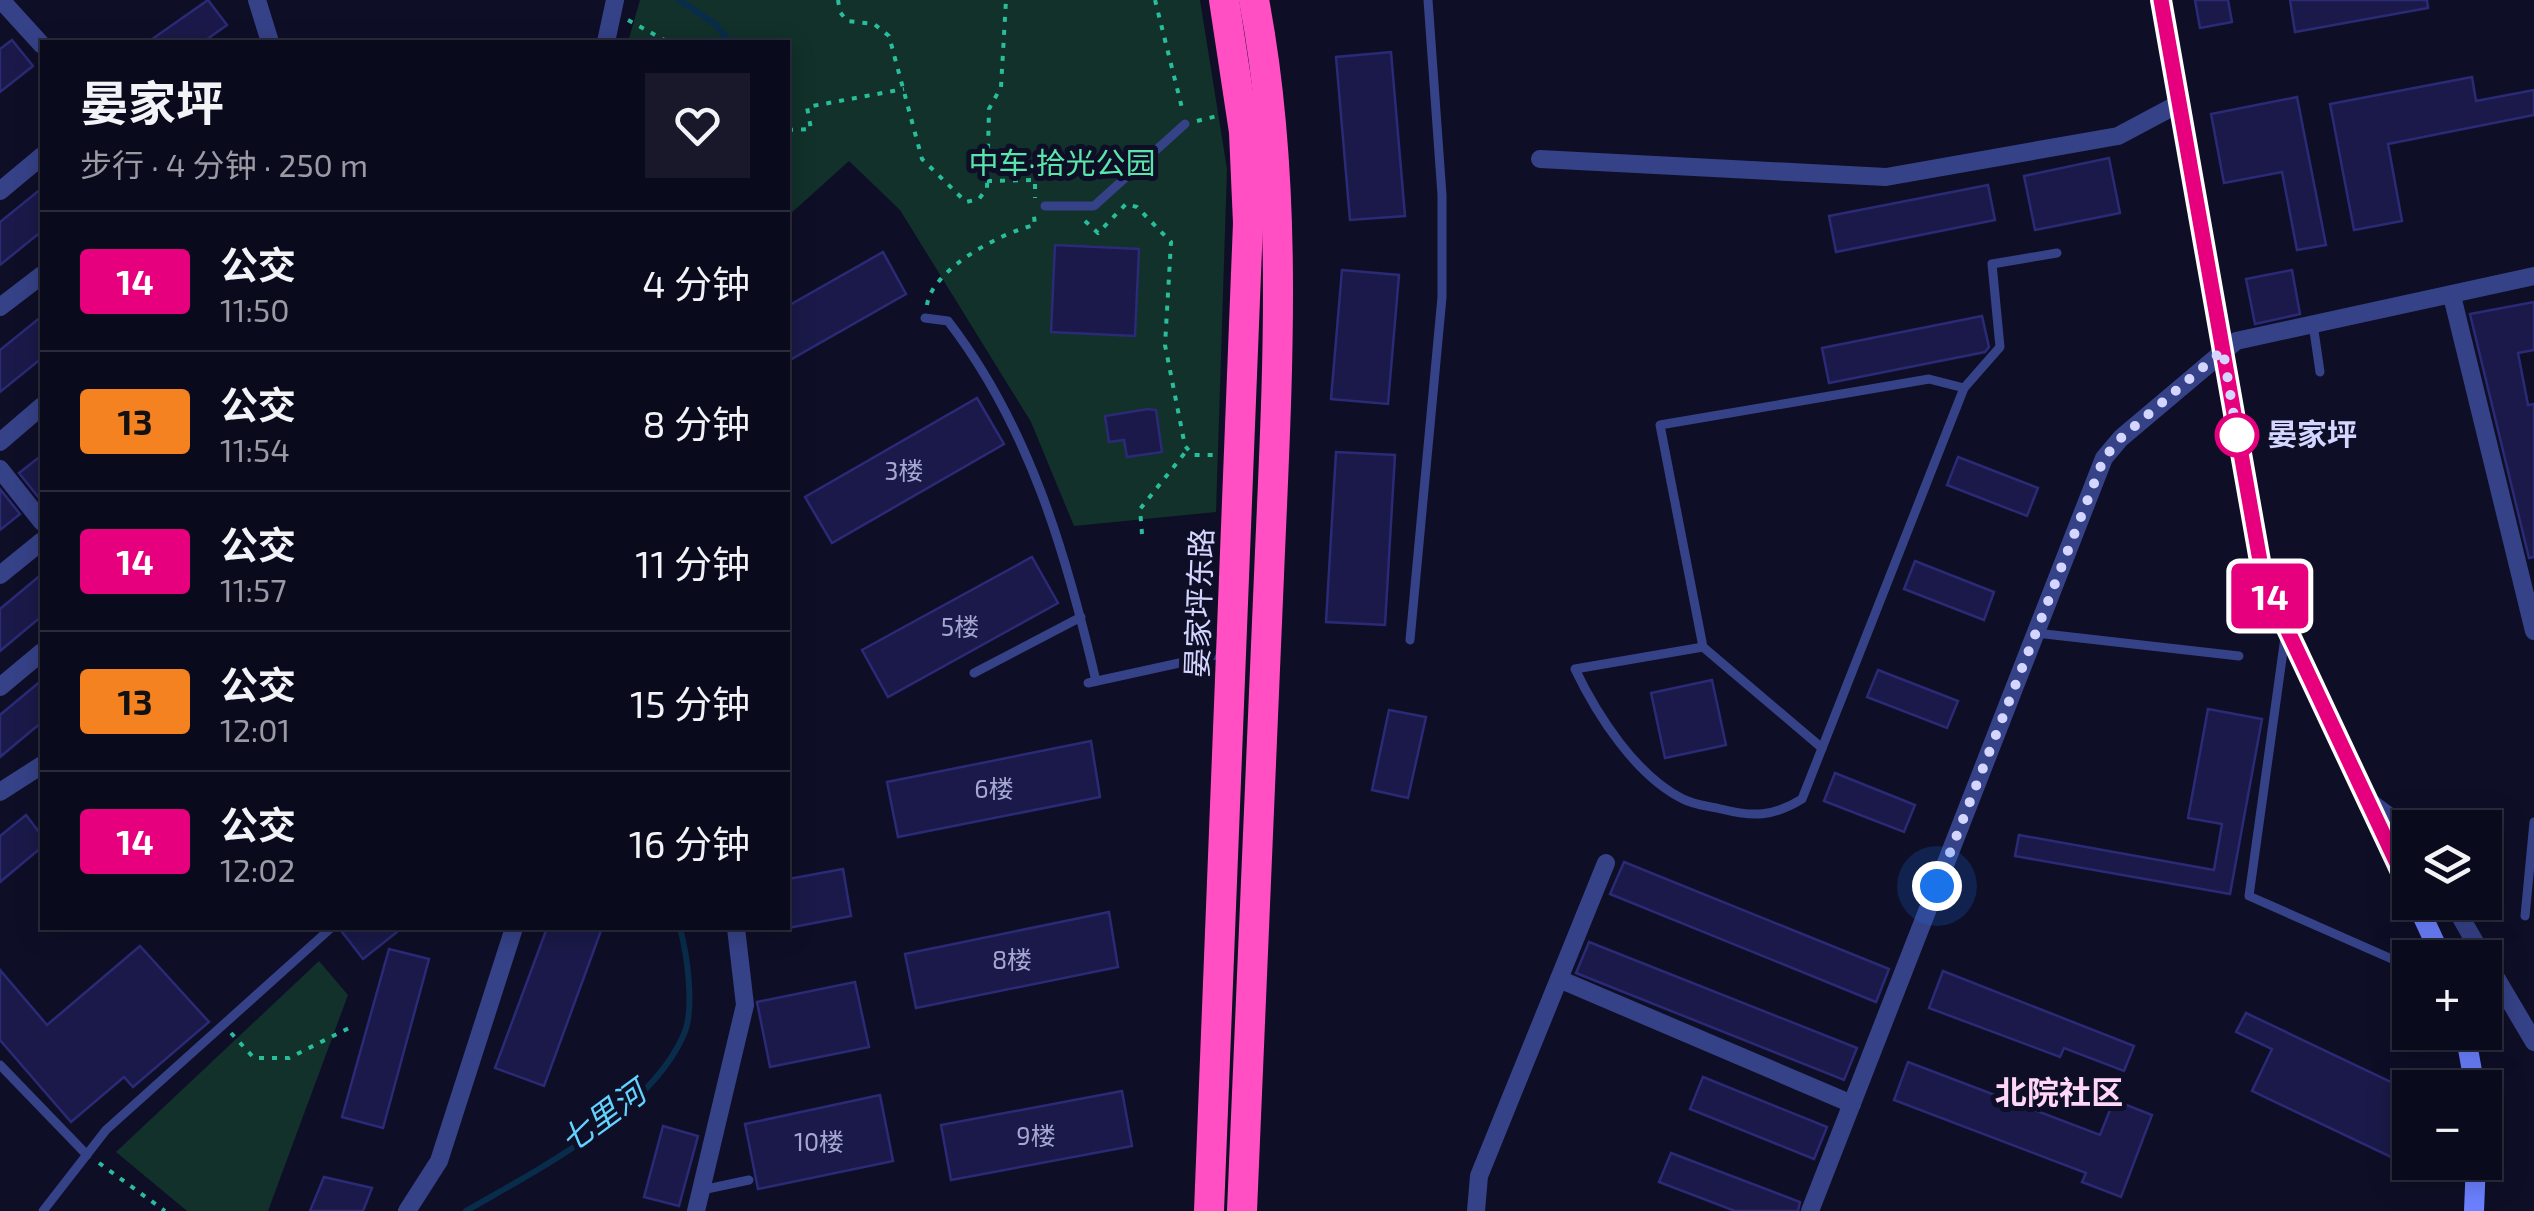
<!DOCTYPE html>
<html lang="zh">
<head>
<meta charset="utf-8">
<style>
  :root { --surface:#0a0a1d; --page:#18182a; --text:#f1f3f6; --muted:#999aa4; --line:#2a2b3b }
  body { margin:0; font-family:"Exo 2","Noto Sans SC",sans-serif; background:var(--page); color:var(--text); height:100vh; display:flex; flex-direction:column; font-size:38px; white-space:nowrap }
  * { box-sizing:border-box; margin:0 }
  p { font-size:32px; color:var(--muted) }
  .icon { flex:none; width:55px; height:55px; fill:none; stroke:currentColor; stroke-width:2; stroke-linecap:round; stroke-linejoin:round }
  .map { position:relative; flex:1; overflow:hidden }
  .panel { position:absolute; left:40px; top:40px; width:750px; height:890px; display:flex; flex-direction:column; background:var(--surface); border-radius:0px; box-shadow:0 5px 25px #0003,0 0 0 2px var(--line) }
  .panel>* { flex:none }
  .badge { padding:0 20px; border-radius:8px; font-size:35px; line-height:65px }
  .buttons { position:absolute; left:2392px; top:810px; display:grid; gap:20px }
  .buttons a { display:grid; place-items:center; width:110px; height:110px; border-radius:0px; background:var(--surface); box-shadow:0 5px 25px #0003,0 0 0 2px var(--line); font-size:50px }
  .you { position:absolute; width:50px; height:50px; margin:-25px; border:8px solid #fff; border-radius:50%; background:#1a73e8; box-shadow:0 0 0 15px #1a73e833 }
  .map>.badge { position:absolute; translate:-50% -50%; box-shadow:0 0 0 5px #fff }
  .round { display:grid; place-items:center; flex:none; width:105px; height:105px; border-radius:0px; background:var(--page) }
  .summary { display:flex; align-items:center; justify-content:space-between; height:170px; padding:0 40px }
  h1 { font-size:48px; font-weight:700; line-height:75px }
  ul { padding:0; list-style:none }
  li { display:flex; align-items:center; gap:30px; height:140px; padding:0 40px; border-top:2px solid var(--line) }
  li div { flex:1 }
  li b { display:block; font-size:38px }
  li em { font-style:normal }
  li .badge { min-width:110px; font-weight:700; text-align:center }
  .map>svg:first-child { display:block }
  .green { fill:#11312a }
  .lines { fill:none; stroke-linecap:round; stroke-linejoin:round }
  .stream { stroke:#092c4a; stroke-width:6 }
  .building { fill:#1a1949; stroke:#2b2a76; stroke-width:2.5 }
  .path { stroke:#29be9b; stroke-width:4; stroke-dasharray:5 8; stroke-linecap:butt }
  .lane { stroke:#364288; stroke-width:9 }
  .street { stroke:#364288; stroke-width:18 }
  .secondary { stroke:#6b81ff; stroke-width:20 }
  .highway { stroke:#ff4fc2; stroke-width:30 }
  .line-casing { stroke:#fff; stroke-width:22 }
  .line { stroke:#e6007e; stroke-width:15 }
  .walk { stroke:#d4d6ff; stroke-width:10; stroke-dasharray:0 18 }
  .stop-dot { fill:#fff; stroke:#e6007e; stroke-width:5 }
  .labels { text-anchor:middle; stroke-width:10; stroke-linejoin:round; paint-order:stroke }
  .number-label { font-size:25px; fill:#a6a7d2 }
  .park-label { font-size:30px; fill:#59e6aa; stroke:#0e0e27 }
  .stop-label { font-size:30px; font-weight:bold; fill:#d4d6ff; stroke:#0e0e27; text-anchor:start }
  .street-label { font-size:30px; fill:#d4d6ff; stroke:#0e0e27 }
  .neighbourhood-label { font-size:32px; font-weight:bold; fill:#ffd6f7; stroke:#0e0e27 }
  .water-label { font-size:32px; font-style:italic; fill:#62d2ff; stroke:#0e0e27 }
</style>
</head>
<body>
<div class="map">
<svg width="2534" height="1211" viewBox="0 0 2534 1211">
  <rect width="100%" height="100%" fill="#0e0e27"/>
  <!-- green -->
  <g class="green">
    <path d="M640,0H1200L1227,169L1216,512L1074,526L1031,422L900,210L849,161L788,216V42H628Z"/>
    <path d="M319,961L348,995L268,1211H187L116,1152Z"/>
  </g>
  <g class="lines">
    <!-- stream -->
    <g class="stream">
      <path d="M679,0L715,24L730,42"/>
      <path d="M466,1211C537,1170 651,1112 684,1034C695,1008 687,954 680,928"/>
    </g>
  </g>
  <!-- building -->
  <g class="building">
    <path d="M208,0L227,25L203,42H148Z"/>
    <path d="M2195,0H2228L2232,22L2200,28Z"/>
    <path d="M2290,0H2427L2428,8L2295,32Z"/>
    <path d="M12,40L33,66L0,92V49Z"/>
    <path d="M1391,52L1405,216L1350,220L1336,57Z"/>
    <path d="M2472,77L2476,101L2534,90V115L2388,144L2402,221L2354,230L2330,104Z"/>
    <path d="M2297,97L2326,245L2297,250L2282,172L2224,183L2211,114Z"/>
    <path d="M2109,158L2120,213L2035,230L2024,176Z"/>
    <path d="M1988,185L1995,220L1836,252L1829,216Z"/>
    <path d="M42,188V231L0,265V222Z"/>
    <path d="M1055,245L1139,249L1135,336L1051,332Z"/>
    <path d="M883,252L906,294L788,361V306Z"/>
    <path d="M1342,270L1399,275L1388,404L1331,399Z"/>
    <path d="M2292,270L2300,314L2255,324L2246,279Z"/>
    <path d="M2534,302V350L2518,353L2528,405L2534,404V557L2529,558L2470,314Z"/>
    <path d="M42,316V358L0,392V350Z"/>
    <path d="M1982,316L1989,347L1985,352L1829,383L1822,348Z"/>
    <path d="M977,398L1004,444L832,543L805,497Z"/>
    <path d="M1148,409L1156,410L1162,452L1127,457L1124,440L1109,442L1105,416Z"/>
    <path d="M1336,452L1395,455L1385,625L1326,622Z"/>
    <path d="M42,455V495L39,498L19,473Z"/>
    <path d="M1958,457L2038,488L2027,516L1947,485Z"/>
    <path d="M0,489L20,514L0,530Z"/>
    <path d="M1032,557L1058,603L888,697L862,650Z"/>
    <path d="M1915,561L1994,592L1984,620L1904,589Z"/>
    <path d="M42,574V616L0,651V609Z"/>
    <path d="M1878,670L1958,701L1947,728L1867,697Z"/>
    <path d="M42,680V722L0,757V715Z"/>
    <path d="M1712,680L1726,745L1665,758L1651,693Z"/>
    <path d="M2208,709L2262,719L2230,894L2015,856L2019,835L2214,870L2222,824L2188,818Z"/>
    <path d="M1389,710L1426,717L1408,798L1372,790Z"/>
    <path d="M1091,741L1100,797L898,837L887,782Z"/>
    <path d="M1835,773L1915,805L1904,832L1824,801Z"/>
    <path d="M26,815L42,836V847L0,882V836Z"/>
    <path d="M1624,862L1889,969L1876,1002L1610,894Z"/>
    <path d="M843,869L851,916L788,928V879Z"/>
    <path d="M1109,912L1118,967L916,1008L905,954Z"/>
    <path d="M339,928H402L363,959Z"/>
    <path d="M547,928H602L544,1086L495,1068Z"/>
    <path d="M1589,942L1857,1048L1844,1080L1576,973Z"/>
    <path d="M140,946L209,1022L133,1087L124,1077L71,1122L0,1040V970L47,1025Z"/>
    <path d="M389,949L429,959L383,1128L342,1117Z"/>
    <path d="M1943,971L2134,1046L2124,1071L2064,1048L2060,1057L1929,1008Z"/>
    <path d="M855,982L869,1047L770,1067L757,1002Z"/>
    <path d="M2246,1013L2410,1091L2397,1120L2410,1127V1166L2252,1091L2272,1049L2236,1032Z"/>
    <path d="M1908,1062L2100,1135L2114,1100L2152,1115L2121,1197L2082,1182L2086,1173L1894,1100Z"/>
    <path d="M1703,1077L1827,1127L1814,1159L1690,1109Z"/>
    <path d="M1122,1091L1132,1146L951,1180L941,1125Z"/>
    <path d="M880,1095L893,1161L758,1189L745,1124Z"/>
    <path d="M663,1126L698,1136L679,1206L644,1197Z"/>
    <path d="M1671,1153L1800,1202L1798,1211H1735L1659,1182Z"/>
    <path d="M324,1177L372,1188L363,1211H310Z"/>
  </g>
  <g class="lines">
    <!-- path -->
    <g class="path">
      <path d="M838,0L840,12L847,21L874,24L889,36L922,159L966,202L979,199L987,188L989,109L1001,87L1006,0"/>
      <path d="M1155,0L1183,112"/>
      <path d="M628,20L668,42"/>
      <path d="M1197,121L1217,116"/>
      <path d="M788,130L811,129L807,107L904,89"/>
      <path d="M987,181L1035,180V198"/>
      <path d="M1085,221L1098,233L1126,204L1137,207L1171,242L1165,345L1185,446L1193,455H1213"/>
      <path d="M927,305C932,269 1002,232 1035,225L1034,216"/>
      <path d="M1142,534L1140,509L1188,449"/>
      <path d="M231,1033L254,1058H289L349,1028"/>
      <path d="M99,1163L165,1211"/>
    </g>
    <!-- lane -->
    <g class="lane">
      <path d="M1045,206H1094L1185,124"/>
      <path d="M925,318L948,321C1029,426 1066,553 1096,681"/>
      <path d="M2313,324L2320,372"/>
      <path d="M2036,633L2239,656"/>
      <path d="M2285,637L2249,896L2410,967"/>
      <path d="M1410,640L1442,297V195L1428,0"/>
      <path d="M1703,647L1575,669C1597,715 1636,776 1683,799C1694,805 1709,806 1721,809C1753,817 1773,817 1802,799L1964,388L2000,347L1992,264L2057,253"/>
      <path d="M974,673L1081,617"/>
      <path d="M1088,683L1225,653"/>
      <path d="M1822,748L1703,647L1660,425L1929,379L1964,388"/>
      <path d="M2525,916L2534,822"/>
      <path d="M0,1065L87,1155"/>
      <path d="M702,1190L749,1180"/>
      <path d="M43,1211L106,1130L331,928"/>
    </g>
    <!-- street -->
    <g class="street">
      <path d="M1,0L42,45"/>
      <path d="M257,0L270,42"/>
      <path d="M606,42L615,0"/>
      <path d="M1540,159L1886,177L2118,136L2180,103"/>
      <path d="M0,191L42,156"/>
      <path d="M2452,296L2534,631"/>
      <path d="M0,307L42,275"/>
      <path d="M0,442L42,406"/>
      <path d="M0,469L42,522"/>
      <path d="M0,575L42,541"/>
      <path d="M0,687L42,652"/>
      <path d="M0,792L42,765"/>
      <path d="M2366,799L2410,832"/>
      <path d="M2452,902L2484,958"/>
      <path d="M2485,959L2534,1042"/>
      <path d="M1559,979L1852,1104"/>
      <path d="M407,1211L439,1161L514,928"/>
      <path d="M696,1211L745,1005L736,928"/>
      <path d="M1476,1211L1479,1176L1606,863"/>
      <path d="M1810,1211L2104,458L2121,438L2236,341L2534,276"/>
    </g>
    <!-- secondary -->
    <g class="secondary">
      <path d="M2161,0L2263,578L2410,891"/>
      <path d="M2416,902L2442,958"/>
      <path d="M2465,1032L2475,1088"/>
      <path d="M2474,1211L2476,1162"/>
    </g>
    <!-- highway -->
    <g class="highway">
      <path d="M1209,1211L1248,223L1244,132L1224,0"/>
      <path d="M1242,1211C1252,999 1261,787 1269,575C1277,383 1290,189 1254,0"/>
    </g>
  </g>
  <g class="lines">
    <defs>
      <path id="line" d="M2161,0L2263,578L2410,891"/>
    </defs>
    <!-- line casing -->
    <use href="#line" class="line-casing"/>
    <!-- line -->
    <use href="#line" class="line"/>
    <!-- walk -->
    <path class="walk" d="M1937,886L2104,458L2121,438L2223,350L2237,435"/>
  </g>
  <!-- markers -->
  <circle class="stop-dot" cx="2237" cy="435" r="20"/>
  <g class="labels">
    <!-- number labels -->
    <g class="number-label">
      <text x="904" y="480">3楼</text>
      <text x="960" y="636">5楼</text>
      <text x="994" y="798">6楼</text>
      <text x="1012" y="969">8楼</text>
      <text x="1036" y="1145">9楼</text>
      <text x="819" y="1151">10楼</text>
    </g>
    <!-- park labels -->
    <g class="park-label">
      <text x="1062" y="174">中车·拾光公园</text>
    </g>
    <!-- stop labels -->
    <g class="stop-label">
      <text x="2267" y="445">晏家坪</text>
    </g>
    <!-- street labels -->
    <g class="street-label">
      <text transform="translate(1200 603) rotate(-88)" y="10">晏家坪东路</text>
    </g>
    <!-- neighbourhood labels -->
    <g class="neighbourhood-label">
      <text x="2059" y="1104">北院社区</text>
    </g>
    <!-- water labels -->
    <g class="water-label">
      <text transform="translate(603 1117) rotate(-36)" y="11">七里河</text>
    </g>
  </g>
</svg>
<div class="buttons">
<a><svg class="icon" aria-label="layers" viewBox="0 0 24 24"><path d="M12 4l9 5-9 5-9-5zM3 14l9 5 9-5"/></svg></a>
<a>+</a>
<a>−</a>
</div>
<div class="you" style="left:1937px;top:886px"></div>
<b class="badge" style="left:2270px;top:596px;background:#e6007e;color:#fff">14</b>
<section class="panel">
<div class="summary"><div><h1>晏家坪</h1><p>步行 · 4 分钟 · 250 m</p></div><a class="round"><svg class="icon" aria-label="heart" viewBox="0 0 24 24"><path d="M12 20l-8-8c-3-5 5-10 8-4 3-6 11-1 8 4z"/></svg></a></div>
<ul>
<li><span class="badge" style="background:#e6007e;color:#fff">14</span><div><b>公交</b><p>11:50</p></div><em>4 分钟</em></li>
<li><span class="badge" style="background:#f58220;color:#111">13</span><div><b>公交</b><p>11:54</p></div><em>8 分钟</em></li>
<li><span class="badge" style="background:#e6007e;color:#fff">14</span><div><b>公交</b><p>11:57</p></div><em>11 分钟</em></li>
<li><span class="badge" style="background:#f58220;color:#111">13</span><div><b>公交</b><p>12:01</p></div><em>15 分钟</em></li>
<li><span class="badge" style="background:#e6007e;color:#fff">14</span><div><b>公交</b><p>12:02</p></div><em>16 分钟</em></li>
</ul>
</section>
</div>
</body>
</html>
